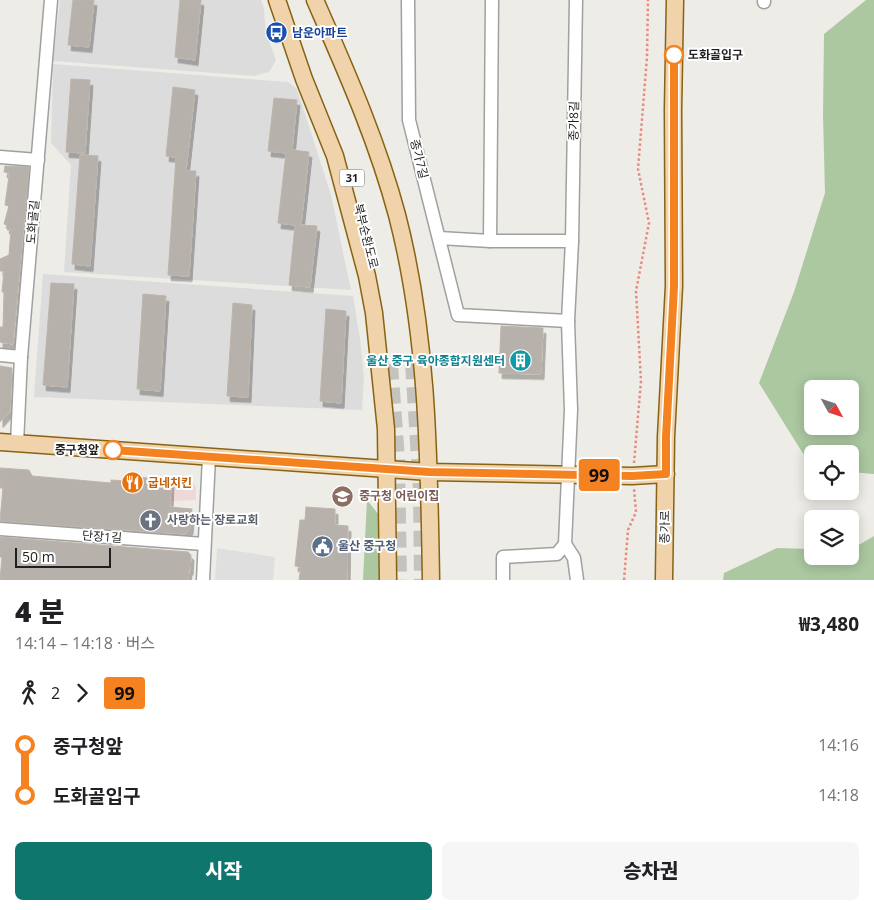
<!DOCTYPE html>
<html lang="ko">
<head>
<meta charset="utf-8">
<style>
  :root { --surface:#fff; --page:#f6f6f6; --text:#202124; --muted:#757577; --accent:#0f766e }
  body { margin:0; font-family:"Open Sans","Noto Sans KR",sans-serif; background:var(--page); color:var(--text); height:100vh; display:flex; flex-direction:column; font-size:19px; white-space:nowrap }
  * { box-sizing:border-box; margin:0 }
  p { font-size:16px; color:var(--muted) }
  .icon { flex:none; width:28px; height:28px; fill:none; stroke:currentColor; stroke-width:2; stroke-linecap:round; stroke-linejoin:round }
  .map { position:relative; height:580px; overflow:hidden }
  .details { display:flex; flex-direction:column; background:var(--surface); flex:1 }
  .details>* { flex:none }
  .badge { padding:0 10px; border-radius:4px; font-size:18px; line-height:32px }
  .needle { width:32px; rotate:130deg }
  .tools { position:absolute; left:804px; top:380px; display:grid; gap:10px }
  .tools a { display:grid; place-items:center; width:55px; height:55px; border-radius:8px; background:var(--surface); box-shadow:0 2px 12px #0003; font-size:25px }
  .scale { position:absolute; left:15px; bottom:12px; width:96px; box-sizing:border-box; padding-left:5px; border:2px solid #1f1f1f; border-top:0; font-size:14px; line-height:18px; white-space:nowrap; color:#1f1f1f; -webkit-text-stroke:4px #fff; paint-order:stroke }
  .map>.badge { position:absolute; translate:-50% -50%; box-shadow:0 0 0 2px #fff }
  .legs { display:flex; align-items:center; gap:8px; height:55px; padding:0 15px; font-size:16px }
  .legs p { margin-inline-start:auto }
  .summary { display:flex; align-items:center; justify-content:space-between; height:85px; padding:0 15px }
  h1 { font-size:28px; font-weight:800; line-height:38px }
  .primary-button { display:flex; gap:10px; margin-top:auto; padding:10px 15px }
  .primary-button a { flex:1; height:58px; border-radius:8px; background:var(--accent); color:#fff; font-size:20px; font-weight:800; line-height:58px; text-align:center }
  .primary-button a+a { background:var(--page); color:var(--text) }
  ul { padding:0 15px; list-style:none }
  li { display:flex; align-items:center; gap:18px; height:50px; font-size:19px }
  li i { display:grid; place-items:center; width:8px; height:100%; margin:0 6px; background:currentColor }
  li i::after { content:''; width:12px; height:12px; margin:-6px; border:4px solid; border-radius:50%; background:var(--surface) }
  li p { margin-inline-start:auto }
  li:first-child i { background:linear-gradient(#0000 50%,currentColor 0) }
  li:last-child i { background:linear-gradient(currentColor 50%,#0000 0) }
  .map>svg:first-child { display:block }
  .residential { fill:#dddcdc }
  .commercial { fill:#edd9d8 }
  .forest { fill:#abc8a0; fill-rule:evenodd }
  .parking { fill:#dfdfdf }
  .building { fill:#b7b1ac; stroke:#beb4ab; filter:url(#shadow) }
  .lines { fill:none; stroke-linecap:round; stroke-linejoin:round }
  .major-tunnel { stroke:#c5c3be; stroke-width:16; stroke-dasharray:16 8; stroke-linecap:butt }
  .minor-casing { stroke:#a0a0a0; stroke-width:15 }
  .major-casing { stroke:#876313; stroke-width:19 }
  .path { stroke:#e88b7e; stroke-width:2.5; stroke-dasharray:2.5 2.5; stroke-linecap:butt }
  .minor { stroke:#fff; stroke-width:12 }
  .major { stroke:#f0d3aa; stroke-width:16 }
  .line-1-casing { stroke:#fff; stroke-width:11 }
  .line-1 { stroke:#f58220; stroke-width:8 }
  .stop-1-dot { fill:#fff; stroke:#f58220; stroke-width:2.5 }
  .labels { text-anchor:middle; stroke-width:4; stroke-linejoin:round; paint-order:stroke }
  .shield { fill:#fff; stroke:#626262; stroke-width:1 }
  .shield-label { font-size:11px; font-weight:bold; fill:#1f1f1f }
  .transit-label { font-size:12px; font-weight:bold; fill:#164399; stroke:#fff; text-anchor:start }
  .stop-label { font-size:12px; font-weight:bold; fill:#1f1f1f; stroke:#fff; text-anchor:start }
  .street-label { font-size:12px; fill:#1f1f1f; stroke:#fff }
  .culture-label { font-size:12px; font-weight:bold; fill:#0d838f; stroke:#fff; text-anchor:end }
  .food-label { font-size:12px; font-weight:bold; fill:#c56008; stroke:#fff; text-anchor:start }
  .education-label { font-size:12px; font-weight:bold; fill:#785e54; stroke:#fff; text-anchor:start }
  .worship-label { font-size:12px; font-weight:bold; fill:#5b616d; stroke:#fff; text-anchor:start }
  .service-label { font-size:12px; font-weight:bold; fill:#4e5e75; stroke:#fff; text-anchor:start }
</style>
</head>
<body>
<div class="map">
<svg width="874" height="580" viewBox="0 0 874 580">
  <defs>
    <filter id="shadow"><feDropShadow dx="3" dy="5.5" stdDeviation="0" flood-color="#0004"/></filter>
  </defs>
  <rect width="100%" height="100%" fill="#eeece6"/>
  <!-- residential -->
  <g class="residential">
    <path d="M60,0H261L264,9L266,33L276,60L269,72L254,76L53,61Z"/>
    <path d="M53,64L288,82L297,89L331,195L351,290L64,272L71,165L51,143Z"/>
    <path d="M43,274L353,296L360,339L364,378L362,410L34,397Z"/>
  </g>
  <!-- commercial -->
  <path class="commercial" d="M189,479L196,486V500L172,501V480Z"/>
  <!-- forest -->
  <g class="forest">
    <path d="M866,0H874V474L850,472V454H812V468L759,383L794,292L825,193L823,115L824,34ZM812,389H850V426H812Z"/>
    <path d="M367,500L379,515L381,580H363Z"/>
    <path d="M874,536V580H723L724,573L777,548L812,549V556H850V550Z"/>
  </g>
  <!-- parking -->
  <path class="parking" d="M217,548L275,557L273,580H215Z"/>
  <!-- building -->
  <g class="building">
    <path d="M73,0H94L89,47L68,45Z"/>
    <path d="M180,0H201L195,60L175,57Z"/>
    <path d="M71,79L90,80L85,153L66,152Z"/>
    <path d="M173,87L195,90L186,171H196L189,276L168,275L176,157L166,156Z"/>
    <path d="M274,98L297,100L292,150L309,152L301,225L317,226L310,287L289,285L295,225L278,223L286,153L268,151Z"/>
    <path d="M80,155L98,156L90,266L72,264Z"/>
    <path d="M5,166L29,167L13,344L0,342V327H3L4,292H2L4,271H0V259L9,255L11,229L6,228L7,225L4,224L9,206L5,205L9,176V173L4,172Z"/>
    <path d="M51,283L74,284L67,387L43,385Z"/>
    <path d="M143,294L166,296L160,391L137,389Z"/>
    <path d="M233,303L252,305L248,397L227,396Z"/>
    <path d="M326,309L346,311L341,403L320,401Z"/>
    <path d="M501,326L543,328L541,374L499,373Z"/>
    <path d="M0,366L12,368L10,411L0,422Z"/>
    <path d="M0,468L29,470L32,476L111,483V480L126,481L127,477L171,479L170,507L192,509L190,529L184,534L0,521L3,488H0Z"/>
    <path d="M306,507L335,509V525L348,526L347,580H299L301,567L295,566L300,520H305Z"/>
    <path d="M0,537L188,552L191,555L190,570L189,569L188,580H0L2,557H0Z"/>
  </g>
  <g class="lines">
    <!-- major-tunnel -->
    <g class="major-tunnel">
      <path d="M413,363L421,491L422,580"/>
      <path d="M390,364L397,459L399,580"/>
    </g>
    <defs>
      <g id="minor">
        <path d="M408,0L409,120L458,315L568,321"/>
        <path d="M764,0V2"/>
        <path d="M0,157L38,160"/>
        <path d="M439,238L490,241H572"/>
        <path d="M490,241L492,0"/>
        <path d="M0,355L21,357"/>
        <path d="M17,444L21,357L51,0"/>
        <path d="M0,529L204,544"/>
        <path d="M565,544L574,558L577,580"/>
        <path d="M203,580L209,457"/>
        <path d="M503,580V557L557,554L565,544L571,410L568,321L572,241L576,0"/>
      </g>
      <g id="major">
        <path d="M277,0L304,79L335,156L367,276L374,313L386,429L388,580"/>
        <path d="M315,0C346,71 377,140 397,215C428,334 429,458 431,580"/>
        <path d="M0,442L429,472L632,476L666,474"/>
        <path d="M664,580L666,437L674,286L673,110L675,0"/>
      </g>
    </defs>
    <!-- minor casing -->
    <use href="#minor" class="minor-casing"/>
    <!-- major casing -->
    <use href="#major" class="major-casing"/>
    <!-- path -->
    <g class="path">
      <path d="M634,463L641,381L636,291L649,223L638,169L647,57L648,0"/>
      <path d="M624,580L628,530L636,512L634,489"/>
    </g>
    <!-- minor -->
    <use href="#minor" class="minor"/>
    <!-- major -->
    <use href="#major" class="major"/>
  </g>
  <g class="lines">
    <defs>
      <path id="line-1" d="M113,450L429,472L632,476L666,474V437L674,286V55"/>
    </defs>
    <!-- line-1 casing -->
    <use href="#line-1" class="line-1-casing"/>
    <!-- line-1 -->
    <use href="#line-1" class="line-1"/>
  </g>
  <!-- icons -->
  <defs>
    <symbol id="bus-disc" viewBox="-11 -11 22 22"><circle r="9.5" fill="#1a4fb4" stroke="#fff"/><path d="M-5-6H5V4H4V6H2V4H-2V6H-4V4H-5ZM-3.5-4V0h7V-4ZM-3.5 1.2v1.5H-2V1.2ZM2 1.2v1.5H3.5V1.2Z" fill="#fff"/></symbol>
    <symbol id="building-disc" viewBox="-11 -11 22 22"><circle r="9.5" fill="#0f9aa8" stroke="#fff"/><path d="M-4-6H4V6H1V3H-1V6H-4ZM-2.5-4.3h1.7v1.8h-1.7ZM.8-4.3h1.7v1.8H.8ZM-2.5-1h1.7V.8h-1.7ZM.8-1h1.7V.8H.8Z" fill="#fff"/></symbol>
    <symbol id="restaurant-disc" viewBox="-11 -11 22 22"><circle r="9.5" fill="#e8710a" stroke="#fff"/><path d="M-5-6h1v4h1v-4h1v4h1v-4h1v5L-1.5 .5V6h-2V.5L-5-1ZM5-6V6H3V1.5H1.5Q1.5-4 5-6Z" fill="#fff"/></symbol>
    <symbol id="school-disc" viewBox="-11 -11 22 22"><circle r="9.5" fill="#8d6e63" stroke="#fff"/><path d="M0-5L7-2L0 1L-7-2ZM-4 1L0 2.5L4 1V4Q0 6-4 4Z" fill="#fff"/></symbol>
    <symbol id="church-disc" viewBox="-11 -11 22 22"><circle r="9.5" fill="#6b7280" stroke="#fff"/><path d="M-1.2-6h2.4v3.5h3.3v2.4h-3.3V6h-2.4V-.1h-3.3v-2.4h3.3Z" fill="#fff"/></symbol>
    <symbol id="civic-disc" viewBox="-11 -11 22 22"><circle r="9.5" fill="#5c6f8a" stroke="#fff"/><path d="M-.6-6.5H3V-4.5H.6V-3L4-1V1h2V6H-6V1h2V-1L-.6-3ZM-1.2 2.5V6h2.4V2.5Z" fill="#fff"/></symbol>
  </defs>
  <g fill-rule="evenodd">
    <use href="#bus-disc" x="264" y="20" width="25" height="25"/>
    <use href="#building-disc" x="508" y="348" width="25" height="25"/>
    <use href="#restaurant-disc" x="120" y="470" width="25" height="25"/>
    <use href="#school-disc" x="330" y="484" width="25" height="25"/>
    <use href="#church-disc" x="138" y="508" width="25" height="25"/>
    <use href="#civic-disc" x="310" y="534" width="25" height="25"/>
  </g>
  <!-- markers -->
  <g class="stop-1-dot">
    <circle cx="674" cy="55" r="9"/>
    <circle cx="113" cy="450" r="9"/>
  </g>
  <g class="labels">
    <!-- shield labels -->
    <rect class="shield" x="339.5" y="169.5" width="25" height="17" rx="4"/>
    <g class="shield-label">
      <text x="352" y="182">31</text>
    </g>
    <!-- transit labels -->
    <g class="transit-label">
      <text x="292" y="37">남운아파트</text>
    </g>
    <!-- stop labels -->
    <g class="stop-label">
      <text x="688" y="59">도화골입구</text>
      <text x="99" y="454" text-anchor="end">중구청앞</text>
    </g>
    <!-- street labels -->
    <g class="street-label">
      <text transform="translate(574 121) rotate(-89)" y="4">종가8길</text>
      <text transform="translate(419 159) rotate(76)" y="4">종가7길</text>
      <text transform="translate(33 222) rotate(-85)" y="4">도화골길</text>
      <text transform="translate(366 236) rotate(76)" y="4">북부순환도로</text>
      <text transform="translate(665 527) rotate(-89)" y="4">종가로</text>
      <text transform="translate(102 537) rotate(4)" y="4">단장1길</text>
    </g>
    <!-- culture labels -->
    <g class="culture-label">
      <text x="505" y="365">울산 중구 육아종합지원센터</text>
    </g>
    <!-- food labels -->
    <g class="food-label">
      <text x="148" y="487">굽네치킨</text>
    </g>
    <!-- education labels -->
    <g class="education-label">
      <text x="359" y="500">중구청 어린이집</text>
    </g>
    <!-- worship labels -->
    <g class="worship-label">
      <text x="167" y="524">사랑하는 장로교회</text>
    </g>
    <!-- service labels -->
    <g class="service-label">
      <text x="338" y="550">울산 중구청</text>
    </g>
  </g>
</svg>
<div class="tools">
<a><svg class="needle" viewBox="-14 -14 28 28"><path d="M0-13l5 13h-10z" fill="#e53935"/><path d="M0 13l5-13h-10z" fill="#757577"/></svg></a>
<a><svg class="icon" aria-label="locate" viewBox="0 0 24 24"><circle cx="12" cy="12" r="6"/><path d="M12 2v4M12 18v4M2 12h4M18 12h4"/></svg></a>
<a><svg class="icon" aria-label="layers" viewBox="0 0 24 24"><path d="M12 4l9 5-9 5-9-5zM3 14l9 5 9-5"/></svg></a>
</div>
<div class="scale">50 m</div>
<b class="badge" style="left:599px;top:475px;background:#f58220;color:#111">99</b>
</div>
<section class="details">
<div class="summary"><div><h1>4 분</h1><p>14:14 – 14:18 · 버스</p></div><b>₩3,480</b></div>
<div class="legs"><svg class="icon" aria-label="walk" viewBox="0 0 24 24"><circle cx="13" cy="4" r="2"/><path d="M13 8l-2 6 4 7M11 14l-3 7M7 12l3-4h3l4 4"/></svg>2<svg class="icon" aria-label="forward" viewBox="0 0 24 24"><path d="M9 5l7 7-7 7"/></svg><b class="badge" style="background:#f58220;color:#111">99</b></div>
<ul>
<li><i style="color:#f58220"></i><b>중구청앞</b><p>14:16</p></li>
<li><i style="color:#f58220"></i><b>도화골입구</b><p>14:18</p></li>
</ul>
<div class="primary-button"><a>시작</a><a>승차권</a></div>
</section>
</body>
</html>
